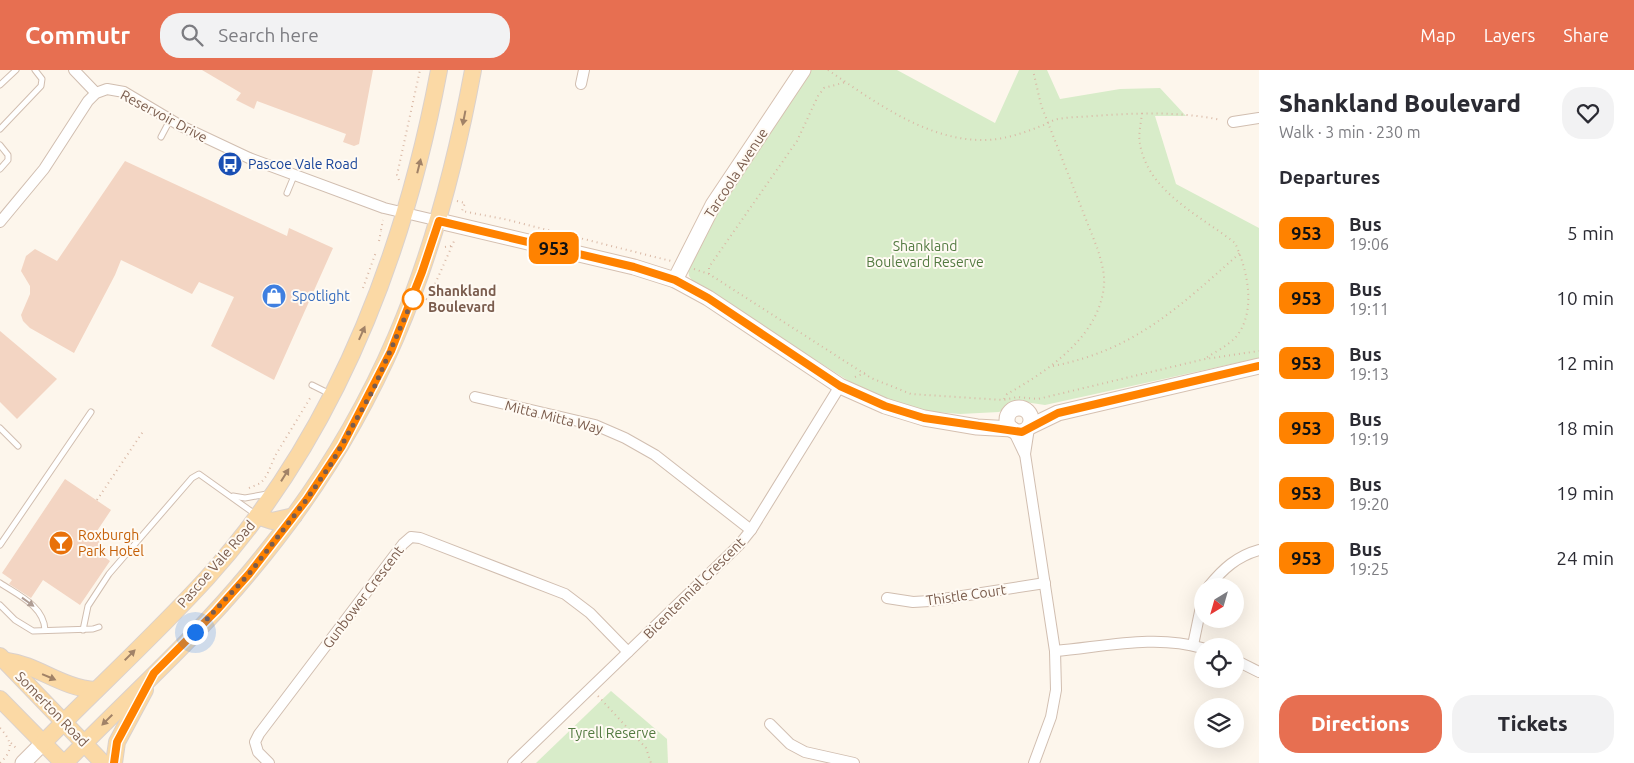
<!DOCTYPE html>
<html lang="en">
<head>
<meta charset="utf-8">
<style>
  :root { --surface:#fff; --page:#f2f2f3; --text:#2b2b33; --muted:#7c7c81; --accent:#e76f51 }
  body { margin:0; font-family:Ubuntu,sans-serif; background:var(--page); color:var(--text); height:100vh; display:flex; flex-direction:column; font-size:19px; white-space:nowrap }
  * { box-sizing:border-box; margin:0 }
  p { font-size:16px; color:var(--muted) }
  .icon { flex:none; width:28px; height:28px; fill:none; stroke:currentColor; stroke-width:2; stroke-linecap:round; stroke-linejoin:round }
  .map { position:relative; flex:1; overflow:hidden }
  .drawer { display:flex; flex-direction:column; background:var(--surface); width:375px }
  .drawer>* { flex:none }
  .badge { padding:0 10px; border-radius:8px; font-size:18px; line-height:32px }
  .needle { width:32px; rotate:217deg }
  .buttons { position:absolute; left:1194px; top:508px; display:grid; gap:10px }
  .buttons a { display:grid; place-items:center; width:50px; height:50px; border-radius:50%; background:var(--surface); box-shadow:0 5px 20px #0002; font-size:25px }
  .you { position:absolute; width:25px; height:25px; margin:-12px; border:4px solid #fff; border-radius:50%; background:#1a73e8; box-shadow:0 0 0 8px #1a73e833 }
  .map>.badge { position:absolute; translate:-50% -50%; box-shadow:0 0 0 2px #fff }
  h2 { padding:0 20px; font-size:19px; line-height:45px }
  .round { display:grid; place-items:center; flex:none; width:52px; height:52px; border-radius:20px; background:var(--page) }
  .summary { display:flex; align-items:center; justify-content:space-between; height:85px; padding:0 20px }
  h1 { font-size:24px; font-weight:800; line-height:38px }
  .button { display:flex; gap:10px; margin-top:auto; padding:10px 20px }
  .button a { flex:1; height:58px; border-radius:20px; background:var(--accent); color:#fff; font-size:20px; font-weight:800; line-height:58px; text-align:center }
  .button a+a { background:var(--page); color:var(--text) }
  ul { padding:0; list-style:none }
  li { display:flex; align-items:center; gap:15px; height:65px; padding:0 20px }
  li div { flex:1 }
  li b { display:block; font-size:19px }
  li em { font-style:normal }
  li .badge { min-width:55px; font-weight:700; text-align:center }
  header { display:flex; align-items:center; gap:30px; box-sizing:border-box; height:70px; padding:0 25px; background:var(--accent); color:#fff }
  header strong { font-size:24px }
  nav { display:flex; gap:28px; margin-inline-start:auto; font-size:18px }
  .search { width:350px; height:45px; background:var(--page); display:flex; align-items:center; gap:12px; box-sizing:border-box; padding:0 18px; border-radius:20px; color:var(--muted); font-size:19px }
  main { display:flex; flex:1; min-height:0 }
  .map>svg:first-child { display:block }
  .green { fill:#d8ecc9 }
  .building { fill:#f3d5c3 }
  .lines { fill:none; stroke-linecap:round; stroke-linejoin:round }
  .lane-casing { stroke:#d1beb0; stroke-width:7 }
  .street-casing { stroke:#d1beb0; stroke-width:12 }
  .secondary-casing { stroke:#d6c0b0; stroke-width:17 }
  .primary-casing { stroke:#dad1cd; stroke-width:18 }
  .path { stroke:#d9b8a5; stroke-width:2; stroke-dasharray:1 4; stroke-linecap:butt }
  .lane { stroke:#fff; stroke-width:5 }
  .street { stroke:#fff; stroke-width:10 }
  .secondary { stroke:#fff; stroke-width:15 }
  .primary { stroke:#fbd9a5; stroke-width:16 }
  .oneway { fill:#a18267 }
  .oneway2 { fill:#af9d94 }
  .line-casing { stroke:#fff; stroke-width:11 }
  .line { stroke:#ff8200; stroke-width:8 }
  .walk { stroke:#7a5c4d; stroke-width:5; stroke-dasharray:0 9 }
  .stop-dot { fill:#fff; stroke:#ff8200; stroke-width:2.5 }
  .labels { text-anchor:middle; stroke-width:4; stroke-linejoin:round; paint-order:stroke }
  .street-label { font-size:14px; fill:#7a5c4d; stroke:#fffaf3 }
  .transit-label { font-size:14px; fill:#164399; stroke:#fffaf3; text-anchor:start }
  .park-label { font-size:14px; fill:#537a41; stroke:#fffaf3 }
  .stop-label { font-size:14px; font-weight:bold; fill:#7a5c4d; stroke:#fffaf3; text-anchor:start }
  .shop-label { font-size:14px; fill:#366cbe; stroke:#fffaf3; text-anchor:start }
  .food-label { font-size:14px; fill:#c56008; stroke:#fffaf3; text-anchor:start }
</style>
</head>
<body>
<header>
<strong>Commutr</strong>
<div class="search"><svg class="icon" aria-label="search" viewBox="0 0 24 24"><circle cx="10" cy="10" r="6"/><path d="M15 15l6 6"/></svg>Search here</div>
<nav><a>Map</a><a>Layers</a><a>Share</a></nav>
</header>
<main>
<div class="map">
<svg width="1259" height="693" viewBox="0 0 1259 693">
  <rect width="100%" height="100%" fill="#fdf6ec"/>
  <!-- green -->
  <g class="green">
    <path d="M810,0H897L995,53L1019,0H1047L1060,29L1120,19L1160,18L1186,46H1155L1176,114L1259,158V288L1045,335L1018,331L999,342L960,344L923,341L887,330L855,315L694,213L689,206L688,197L718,137Z"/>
    <path d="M611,621L667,669L668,693H536Z"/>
  </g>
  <!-- building -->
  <g class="building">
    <path d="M202,0H373L359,74L354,76L343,72L346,64L257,31L254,39L236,30L241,23Z"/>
    <path d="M125,91L287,166L289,158L333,178L274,310L211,276L234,227L199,212L192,224L121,190L115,205L74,283L30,258L23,251L21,245L30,224V216L21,201L26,186L35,179L57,191Z"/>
    <path d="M0,261L57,309L17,349L0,332Z"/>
    <path d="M65,409L111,440L97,461L103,486L110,491L80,535L43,510L31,528L9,514L12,510L2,503Z"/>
  </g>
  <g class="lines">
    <defs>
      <g id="lane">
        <path d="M0,15L16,0"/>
        <path d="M0,59L41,16L42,9L35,0"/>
        <path d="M161,67L170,50"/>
        <path d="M0,75L8,85V90L0,99"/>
        <path d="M287,123L294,106"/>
        <path d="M312,315L330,324"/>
        <path d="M0,358L18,376"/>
        <path d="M233,426L245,428L267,424"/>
        <path d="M0,475L91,342"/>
        <path d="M0,513C18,525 44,536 45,560"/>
        <path d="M0,535L15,550L33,561L93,559L99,557"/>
        <path d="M83,560L88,536L109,504L192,408L199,404L255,444"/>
      </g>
      <g id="street">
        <path d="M74,0L96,23"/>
        <path d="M581,14L584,0"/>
        <path d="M1233,52L1259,48"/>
        <path d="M0,152L44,99L88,31L96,23L107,19L124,22L181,56L249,88L384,138L439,151"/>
        <path d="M475,327L595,355L625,368L655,385L751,460"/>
        <path d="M1029,358L1025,384L1055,581L1056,620L1051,647L1034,693"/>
        <path d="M1013,360L1024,383"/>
        <path d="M1209,516C1223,499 1237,486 1259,480"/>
        <path d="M887,528L913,532L930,531L1045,513"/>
        <path d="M1193,575L1202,532"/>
        <path d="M1055,581C1103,577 1156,564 1202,578"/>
        <path d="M1235,590L1259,602"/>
        <path d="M770,654L790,674L805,682L854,693"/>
        <path d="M269,693L258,682L255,672L259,664L403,474L411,467L420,468L565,524L590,543L628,582"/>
        <path d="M513,693L739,475L751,460L840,316"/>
      </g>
      <g id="secondary">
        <path d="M439,151L634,197L675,210L708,228L840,316L885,336L924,348L977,357L1012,359"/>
        <path d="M675,210L713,135L803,0"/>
        <circle cx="1019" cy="350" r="12"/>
        <path d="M1029,357L1058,343L1259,296"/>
        <path d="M23,693L43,673"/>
      </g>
      <g id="primary">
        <path d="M257,446L272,451L294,446"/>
        <path d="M0,586L103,693"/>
        <path d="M7,591C38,595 61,618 96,620"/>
        <path d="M0,629L63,693"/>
        <path d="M43,673C97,618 155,565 207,508C336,365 404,186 439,0"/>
        <path d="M65,693C126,630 193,571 249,503C378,350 437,195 473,0"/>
        <path d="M114,693L117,672L145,620"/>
      </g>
    </defs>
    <!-- lane casing -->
    <use href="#lane" class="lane-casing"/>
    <!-- street casing -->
    <use href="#street" class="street-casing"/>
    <!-- secondary casing -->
    <use href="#secondary" class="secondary-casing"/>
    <!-- primary casing -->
    <use href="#primary" class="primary-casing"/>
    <!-- path -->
    <g class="path">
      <path d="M828,0C872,30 923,68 978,70C1000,71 1021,64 1041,56C1047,54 1052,50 1058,49C1069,47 1081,47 1093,46C1135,43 1179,41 1221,50"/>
      <path d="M1142,43C1141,53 1138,65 1140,74C1148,122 1201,146 1235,173C1248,201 1257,243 1235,268C1227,276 1215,282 1206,288"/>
      <path d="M399,110L397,105L420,0"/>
      <path d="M457,131L465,133L462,141L467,142L504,149L671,191"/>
      <path d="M381,160L383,150"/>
      <path d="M379,171L381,161"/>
      <path d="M445,177L451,176"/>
      <path d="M694,199L709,204L871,308L911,324L1003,330L1017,327L1038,329L1205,289L1259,281"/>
      <path d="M709,204V197L797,71L818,26L824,18L846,12"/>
      <path d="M363,218L376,182"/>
      <path d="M426,229L428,230L455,169"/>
      <path d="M1053,296C1135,280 1179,237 1240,183"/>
      <path d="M855,307L865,303"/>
      <path d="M1004,329L1007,324C1048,301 1100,266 1104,215C1105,203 1101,191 1098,180L1041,35L1033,0"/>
      <path d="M249,418L261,413L267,405L275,386L312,325"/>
      <path d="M97,430L144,360"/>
      <path d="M598,626L646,678L651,693"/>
      <path d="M0,658C12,671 14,680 0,693"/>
      <path d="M11,673L18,680"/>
    </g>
    <!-- lane -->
    <use href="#lane" class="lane"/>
    <!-- street -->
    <use href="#street" class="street"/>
    <!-- secondary -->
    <use href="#secondary" class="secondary"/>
    <!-- primary -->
    <use href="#primary" class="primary"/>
  </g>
  <!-- one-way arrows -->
  <defs><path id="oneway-solid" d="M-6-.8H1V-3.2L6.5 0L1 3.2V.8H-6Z" transform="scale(1.25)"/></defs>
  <g class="oneway">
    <use href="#oneway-solid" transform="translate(464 48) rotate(101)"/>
    <use href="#oneway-solid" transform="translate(419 96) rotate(-76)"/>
    <use href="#oneway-solid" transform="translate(362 263) rotate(-66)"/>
    <use href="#oneway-solid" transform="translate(285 405) rotate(-58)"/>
    <use href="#oneway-solid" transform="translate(130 585) rotate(-45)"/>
    <use href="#oneway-solid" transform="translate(49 607) rotate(23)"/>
    <use href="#oneway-solid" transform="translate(107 650) rotate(135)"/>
  </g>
  <use class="oneway2" href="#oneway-solid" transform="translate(28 532) rotate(36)"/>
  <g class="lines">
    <defs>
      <path id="line" d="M114,693L117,672L154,603L216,541L249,504L307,429L342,376L391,281L422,202L439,151L634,197L675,210L708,228L840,316L885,336L924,348L1022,362L1058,343L1259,296"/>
    </defs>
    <!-- line casing -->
    <use href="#line" class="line-casing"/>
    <!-- line -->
    <use href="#line" class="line"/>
    <!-- walk -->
    <path class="walk" d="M195,562L249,504L307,429L331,394L373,320L413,229"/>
  </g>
  <!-- icons -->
  <defs>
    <symbol id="bus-disc" viewBox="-11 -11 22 22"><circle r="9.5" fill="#1a4fb4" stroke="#fffaf3"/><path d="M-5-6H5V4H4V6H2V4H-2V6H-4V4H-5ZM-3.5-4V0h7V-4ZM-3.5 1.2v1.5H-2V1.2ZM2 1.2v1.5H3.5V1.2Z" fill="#fff"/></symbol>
    <symbol id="shop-disc" viewBox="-11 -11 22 22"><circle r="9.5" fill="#3f7fe0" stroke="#fffaf3"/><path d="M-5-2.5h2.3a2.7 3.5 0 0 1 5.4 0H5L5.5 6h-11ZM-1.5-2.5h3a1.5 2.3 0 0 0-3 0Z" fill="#fff"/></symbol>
    <symbol id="bar-disc" viewBox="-11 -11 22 22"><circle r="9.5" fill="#e8710a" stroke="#fffaf3"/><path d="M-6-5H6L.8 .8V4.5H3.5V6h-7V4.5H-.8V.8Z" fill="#fff"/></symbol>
  </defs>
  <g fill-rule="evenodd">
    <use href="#bus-disc" x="216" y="80" width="28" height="28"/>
    <use href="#shop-disc" x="260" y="212" width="28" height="28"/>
    <use href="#bar-disc" x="47" y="459" width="28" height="28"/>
  </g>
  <!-- markers -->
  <circle class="stop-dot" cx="413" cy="229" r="10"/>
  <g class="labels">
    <!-- street labels -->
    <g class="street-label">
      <text transform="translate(164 46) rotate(28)" y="5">Reservoir Drive</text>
      <text transform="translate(736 103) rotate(-57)" y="5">Tarcoola Avenue</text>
      <text transform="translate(554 347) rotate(14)" y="5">Mitta Mitta Way</text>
      <text transform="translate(216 494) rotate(-49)" y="5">Pascoe Vale Road</text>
      <text transform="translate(694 518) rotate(-45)" y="5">Bicentennial Crescent</text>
      <text transform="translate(966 525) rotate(-8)" y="5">Thistle Court</text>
      <text transform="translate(363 527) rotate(-53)" y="5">Gunbower Crescent</text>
      <text transform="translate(52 639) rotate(46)" y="5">Somerton Road</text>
    </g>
    <!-- transit labels -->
    <g class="transit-label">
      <text x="248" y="99">Pascoe Vale Road</text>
    </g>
    <!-- park labels -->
    <g class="park-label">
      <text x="925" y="181">Shankland<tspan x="925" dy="16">Boulevard Reserve</tspan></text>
      <text x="612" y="668">Tyrell Reserve</text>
    </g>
    <!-- stop labels -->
    <g class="stop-label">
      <text x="428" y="226">Shankland<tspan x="428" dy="16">Boulevard</tspan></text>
    </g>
    <!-- shop labels -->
    <g class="shop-label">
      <text x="292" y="231">Spotlight</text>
    </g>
    <!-- food labels -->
    <g class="food-label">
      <text x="78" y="470">Roxburgh<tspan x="78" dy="16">Park Hotel</tspan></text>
    </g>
  </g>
</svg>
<div class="buttons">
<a><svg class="needle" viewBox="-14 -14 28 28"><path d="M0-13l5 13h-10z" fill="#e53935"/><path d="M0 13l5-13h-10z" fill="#7c7c81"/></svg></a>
<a><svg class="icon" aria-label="locate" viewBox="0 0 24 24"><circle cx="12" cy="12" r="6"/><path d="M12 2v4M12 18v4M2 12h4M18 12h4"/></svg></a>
<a><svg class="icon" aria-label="layers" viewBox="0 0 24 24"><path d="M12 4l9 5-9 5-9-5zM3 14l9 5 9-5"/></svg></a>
</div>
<div class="you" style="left:195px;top:562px"></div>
<b class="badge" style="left:554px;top:178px;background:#ff8200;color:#111">953</b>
</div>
<section class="drawer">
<div class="summary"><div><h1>Shankland Boulevard</h1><p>Walk · 3 min · 230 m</p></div><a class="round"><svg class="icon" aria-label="heart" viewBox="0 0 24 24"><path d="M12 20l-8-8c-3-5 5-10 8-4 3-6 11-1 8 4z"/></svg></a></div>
<h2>Departures</h2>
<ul>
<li><span class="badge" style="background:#ff8200;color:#111">953</span><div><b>Bus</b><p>19:06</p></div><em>5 min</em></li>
<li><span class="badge" style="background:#ff8200;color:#111">953</span><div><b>Bus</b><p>19:11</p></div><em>10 min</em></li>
<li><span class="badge" style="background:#ff8200;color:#111">953</span><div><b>Bus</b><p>19:13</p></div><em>12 min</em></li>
<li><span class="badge" style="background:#ff8200;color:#111">953</span><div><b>Bus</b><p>19:19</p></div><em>18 min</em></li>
<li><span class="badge" style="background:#ff8200;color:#111">953</span><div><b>Bus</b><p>19:20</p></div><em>19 min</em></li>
<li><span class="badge" style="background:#ff8200;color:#111">953</span><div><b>Bus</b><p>19:25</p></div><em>24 min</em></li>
</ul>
<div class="button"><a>Directions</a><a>Tickets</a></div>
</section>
</main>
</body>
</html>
